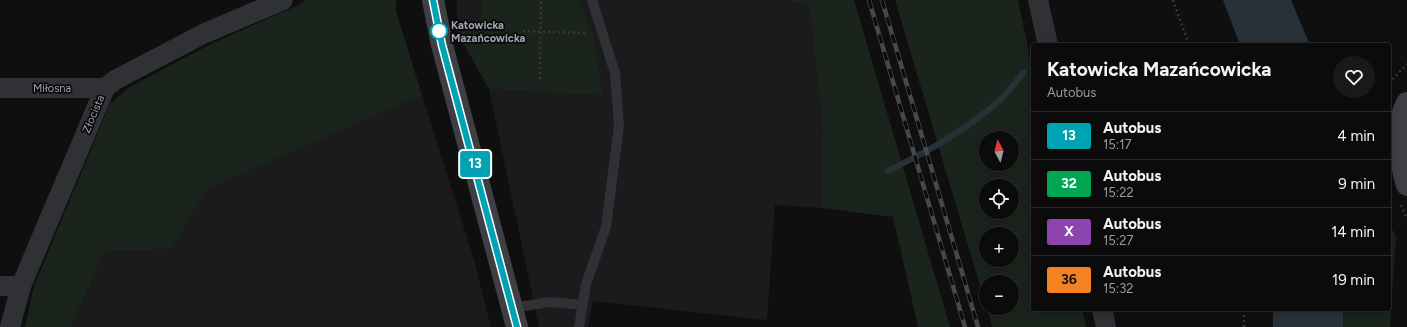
<!DOCTYPE html>
<html lang="pl">
<head>
<meta charset="utf-8">
<style>
  :root { --surface:#0b0b0c; --page:#19191a; --text:#f1f3f6; --muted:#9a9b9d; --line:#2b2b2d }
  body { margin:0; font-family:Figtree,sans-serif; background:var(--page); color:var(--text); height:100vh; display:flex; flex-direction:column; font-size:15px; white-space:nowrap }
  * { box-sizing:border-box; margin:0 }
  p { font-size:13px; color:var(--muted) }
  .icon { flex:none; width:22px; height:22px; fill:none; stroke:currentColor; stroke-width:2; stroke-linecap:round; stroke-linejoin:round }
  .map { position:relative; flex:1; overflow:hidden }
  .side { position:absolute; left:1031px; top:43px; width:360px; height:268px; display:flex; flex-direction:column; background:var(--surface); border-radius:4px; box-shadow:0 2px 10px #0003,0 0 0 1px var(--line) }
  .side>* { flex:none }
  .badge { padding:0 8px; border-radius:3px; font-size:14px; line-height:26px }
  .needle { width:26px; rotate:353deg }
  .tools { position:absolute; left:979px; top:131px; display:grid; gap:8px }
  .tools a { display:grid; place-items:center; width:40px; height:40px; border-radius:50%; background:var(--surface); box-shadow:0 2px 10px #0003,0 0 0 1px var(--line); font-size:20px }
  .map>.badge { position:absolute; translate:-50% -50%; box-shadow:0 0 0 2px #fff }
  .round { display:grid; place-items:center; flex:none; width:42px; height:42px; border-radius:21px; background:var(--page) }
  .head { display:flex; align-items:center; justify-content:space-between; height:68px; padding:0 16px }
  h1 { font-size:19px; font-weight:700; line-height:30px }
  ul { padding:0; list-style:none }
  li { display:flex; align-items:center; gap:12px; height:48px; padding:0 16px; border-top:1px solid var(--line) }
  li div { flex:1 }
  li b { display:block; font-size:15px }
  li em { font-style:normal }
  li .badge { min-width:44px; font-weight:700; text-align:center }
  .map>svg:first-child { display:block }
  .built { fill:#1b1b1d }
  .green { fill:#1b231d; fill-rule:evenodd }
  .water { fill:#293138 }
  .lines { fill:none; stroke-linecap:round; stroke-linejoin:round }
  .stream { stroke:#293138; stroke-width:6 }
  .path { stroke:#36373c; stroke-width:2.5; stroke-dasharray:2 3; stroke-linecap:butt }
  .lane { stroke:#303135; stroke-width:10 }
  .street { stroke:#303135; stroke-width:20 }
  .secondary { stroke:#3e3f45; stroke-width:22 }
  .rail-casing { stroke:#47484e; stroke-width:4.5 }
  .rail { stroke:#0a0a0b; stroke-width:3; stroke-dasharray:9; stroke-linecap:butt }
  .line-casing { stroke:#fff; stroke-width:9 }
  .line { stroke:#00a3b4; stroke-width:6 }
  .stop-dot { fill:#fff; stroke:#00a3b4; stroke-width:2 }
  .labels { text-anchor:middle; stroke-width:3.5; stroke-linejoin:round; paint-order:stroke }
  .stop-label { font-size:11px; font-weight:bold; fill:#a0a4b1; stroke:#0a0a0b; text-anchor:start }
  .street-label { font-size:11px; fill:#a0a4b1; stroke:#0a0a0b }
</style>
</head>
<body>
<div class="map">
<svg width="1407" height="327" viewBox="0 0 1407 327">
  <rect width="100%" height="100%" fill="#0f0f10"/>
  <!-- built -->
  <g class="built">
    <path d="M457,0H482L480,19L457,32Z"/>
    <path d="M579,0H781L809,4L823,132V208L775,205L767,320L593,301L588,327H539L489,89L603,96L593,33Z"/>
    <path d="M422,95L474,260L491,327H71L104,252L172,249L206,190Z"/>
  </g>
  <!-- green -->
  <g class="green">
    <path d="M305,0H396V11L422,95L206,190L172,249L104,252L71,327H25L34,286L110,104L128,88L211,44L296,6Z"/>
    <path d="M482,0H579L593,33L603,96L489,89L457,32L480,19Z"/>
    <path d="M781,0H854L950,327H918L893,217L823,208V132L809,4Z"/>
    <path d="M895,0H1018L1033,72V309H1082L1086,327H992L987,308H1012V282H986V306ZM986,138H1012V164H986ZM986,186H1012V212H986ZM986,234H1012V260H986Z"/>
    <path d="M1389,222L1396,237L1390,327H1343V309H1389Z"/>
  </g>
  <!-- water -->
  <g class="water">
    <path d="M1223,0H1291L1310,45H1240Z"/>
    <rect x="1273" y="309" width="70" height="18"/>
  </g>
  <g class="lines">
    <!-- stream -->
    <path class="stream" d="M888,171C928,151 969,129 1002,98C1010,90 1017,80 1024,72"/>
    <!-- path -->
    <g class="path">
      <path d="M1173,0L1189,45"/>
      <path d="M523,31L586,33"/>
      <path d="M540,79L541,0"/>
      <path d="M1389,83L1407,64"/>
      <path d="M1401,205L1407,219"/>
      <path d="M1244,327V309"/>
    </g>
    <!-- lane -->
    <g class="lane">
      <path d="M512,308L550,302L583,305"/>
      <path d="M579,327L586,284L606,227L619,126L615,73L592,0"/>
    </g>
    <!-- street -->
    <g class="street">
      <path d="M1038,0L1048,45"/>
      <path d="M0,88H105"/>
      <path d="M0,286H21"/>
      <path d="M1102,309L1106,327"/>
      <path d="M10,327L21,286L105,88L115,80L203,34L283,0"/>
    </g>
    <!-- secondary -->
    <g class="secondary">
      <path d="M433,0L442,45L517,327"/>
      <path d="M1407,103C1393,130 1399,157 1407,185"/>
    </g>
    <defs>
      <g id="rail">
        <path d="M869,0L965,327"/>
        <path d="M882,0L978,327"/>
      </g>
    </defs>
    <!-- rail casing -->
    <use href="#rail" class="rail-casing"/>
    <!-- rail -->
    <use href="#rail" class="rail"/>
  </g>
  <g class="lines">
    <defs>
      <path id="line" d="M433,0L442,45L517,327"/>
    </defs>
    <!-- line casing -->
    <use href="#line" class="line-casing"/>
    <!-- line -->
    <use href="#line" class="line"/>
  </g>
  <!-- markers -->
  <circle class="stop-dot" cx="439" cy="31" r="8"/>
  <g class="labels">
    <!-- stop labels -->
    <g class="stop-label">
      <text x="451" y="29">Katowicka<tspan x="451" dy="13">Mazańcowicka</tspan></text>
    </g>
    <!-- street labels -->
    <g class="street-label">
      <text x="52" y="92">Miłosna</text>
      <text transform="translate(93 114) rotate(-67)" y="4">Złocista</text>
    </g>
  </g>
</svg>
<div class="tools">
<a><svg class="needle" viewBox="-14 -14 28 28"><path d="M0-13l5 13h-10z" fill="#e53935"/><path d="M0 13l5-13h-10z" fill="#9a9b9d"/></svg></a>
<a><svg class="icon" aria-label="locate" viewBox="0 0 24 24"><circle cx="12" cy="12" r="6"/><path d="M12 2v4M12 18v4M2 12h4M18 12h4"/></svg></a>
<a>+</a>
<a>−</a>
</div>
<b class="badge" style="left:475px;top:164px;background:#00a3b4;color:#fff">13</b>
<section class="side">
<div class="head"><div><h1>Katowicka Mazańcowicka</h1><p>Autobus</p></div><a class="round"><svg class="icon" aria-label="heart" viewBox="0 0 24 24"><path d="M12 20l-8-8c-3-5 5-10 8-4 3-6 11-1 8 4z"/></svg></a></div>
<ul>
<li><span class="badge" style="background:#00a3b4;color:#fff">13</span><div><b>Autobus</b><p>15:17</p></div><em>4 min</em></li>
<li><span class="badge" style="background:#00a651;color:#fff">32</span><div><b>Autobus</b><p>15:22</p></div><em>9 min</em></li>
<li><span class="badge" style="background:#8e44ad;color:#fff">X</span><div><b>Autobus</b><p>15:27</p></div><em>14 min</em></li>
<li><span class="badge" style="background:#f58220;color:#111">36</span><div><b>Autobus</b><p>15:32</p></div><em>19 min</em></li>
</ul>
</section>
</div>
</body>
</html>
